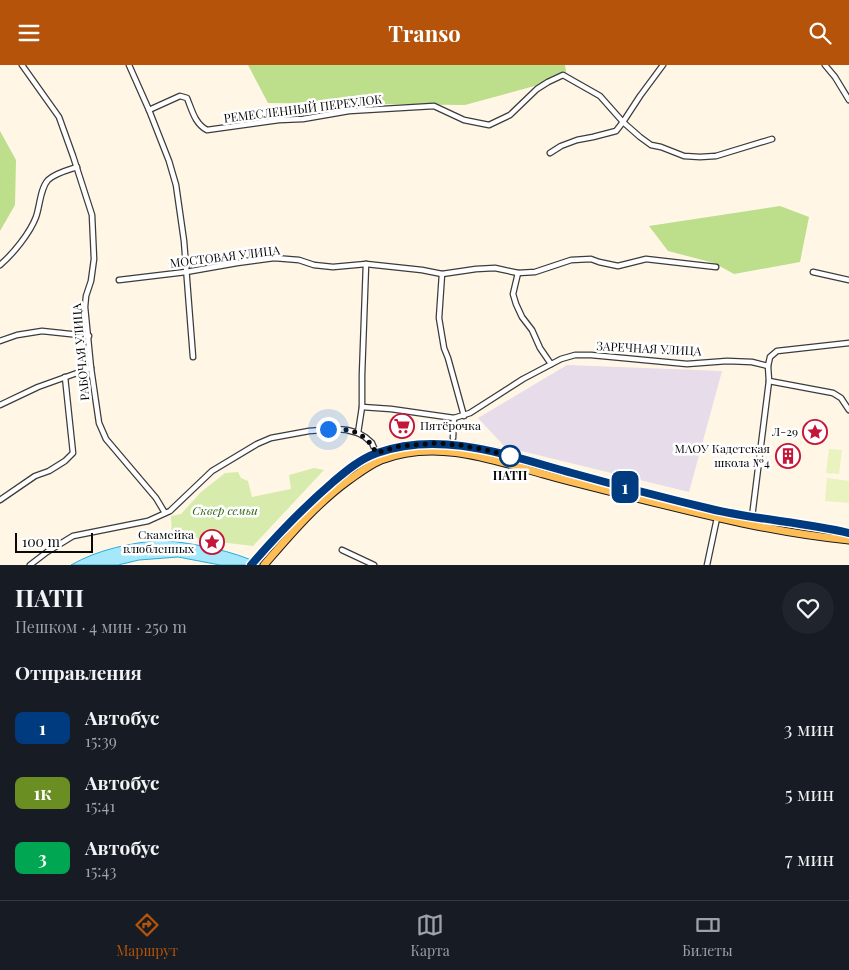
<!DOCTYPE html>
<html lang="ru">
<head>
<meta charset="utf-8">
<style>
  :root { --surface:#171b24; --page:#20242c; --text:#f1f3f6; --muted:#9ea1a6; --line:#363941; --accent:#b45309 }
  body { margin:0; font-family:"Playfair Display",serif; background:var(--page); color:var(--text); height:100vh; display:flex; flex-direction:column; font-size:19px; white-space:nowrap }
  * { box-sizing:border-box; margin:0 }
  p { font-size:16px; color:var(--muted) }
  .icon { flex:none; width:28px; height:28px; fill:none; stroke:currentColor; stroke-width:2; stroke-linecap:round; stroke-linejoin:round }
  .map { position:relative; height:500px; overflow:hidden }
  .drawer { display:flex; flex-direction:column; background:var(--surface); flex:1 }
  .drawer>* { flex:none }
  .badge { padding:0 10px; border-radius:8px; font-size:18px; line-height:32px }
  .scale { position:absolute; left:15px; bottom:12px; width:78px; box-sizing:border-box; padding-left:5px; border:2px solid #090909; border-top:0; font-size:14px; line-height:18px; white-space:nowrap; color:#090909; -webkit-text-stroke:4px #fff; paint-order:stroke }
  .you { position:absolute; width:25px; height:25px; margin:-12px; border:4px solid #fff; border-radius:50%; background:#1a73e8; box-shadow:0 0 0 8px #1a73e833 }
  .map>.badge { position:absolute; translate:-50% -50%; box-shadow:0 0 0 2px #fff }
  h2 { padding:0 15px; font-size:19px; line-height:45px }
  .round { display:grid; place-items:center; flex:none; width:52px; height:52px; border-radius:26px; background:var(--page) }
  .summary { display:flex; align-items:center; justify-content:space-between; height:85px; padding:0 15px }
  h1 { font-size:24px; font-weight:700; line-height:38px }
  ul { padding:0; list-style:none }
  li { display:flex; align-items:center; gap:15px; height:65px; padding:0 15px }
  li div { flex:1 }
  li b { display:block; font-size:19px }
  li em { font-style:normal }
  li .badge { min-width:55px; font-weight:700; text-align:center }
  header { display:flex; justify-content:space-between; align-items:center; height:65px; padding:0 15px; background:var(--accent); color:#fff; font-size:22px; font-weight:700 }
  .dock { display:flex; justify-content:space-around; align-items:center; height:70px; border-top:1px solid var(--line); background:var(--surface); font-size:14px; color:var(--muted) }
  .dock a { display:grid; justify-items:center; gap:2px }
  .dock .on { color:var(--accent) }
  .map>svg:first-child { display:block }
  .industrial { fill:#e6dcea }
  .green { fill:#d7ecac }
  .forest { fill:#bdde8a }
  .pitch { fill:#e8f3bf }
  .water { fill:#a5e8fc; stroke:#25acd9 }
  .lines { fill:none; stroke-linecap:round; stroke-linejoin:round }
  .street-casing { stroke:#3c3c3c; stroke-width:7 }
  .primary-casing { stroke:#1a1a1a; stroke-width:9 }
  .street { stroke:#fff; stroke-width:4.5 }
  .primary { stroke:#ffbd56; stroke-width:7 }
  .line-casing { stroke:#fff; stroke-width:11 }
  .line { stroke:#003b80; stroke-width:8 }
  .walk { stroke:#090909; stroke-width:5; stroke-dasharray:0 9 }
  .stop-dot { fill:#fff; stroke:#003b80; stroke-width:2.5 }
  .labels { text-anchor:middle; stroke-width:5; stroke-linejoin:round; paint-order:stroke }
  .street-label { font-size:12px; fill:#090909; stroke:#fff }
  .poi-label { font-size:12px; fill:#090909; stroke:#fff; text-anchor:end }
  .stop-label { font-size:12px; font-weight:bold; fill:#090909; stroke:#fff }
  .park-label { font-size:12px; font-style:italic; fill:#326516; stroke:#fff }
</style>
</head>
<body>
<header><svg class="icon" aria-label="menu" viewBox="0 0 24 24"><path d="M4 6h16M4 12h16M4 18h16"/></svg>Transo<svg class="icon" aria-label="search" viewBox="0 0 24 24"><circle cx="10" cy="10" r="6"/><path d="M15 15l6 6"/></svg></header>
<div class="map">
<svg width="849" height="500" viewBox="0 0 849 500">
  <rect width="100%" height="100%" fill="#fff6e6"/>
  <!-- industrial -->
  <path class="industrial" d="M567,300L722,306L689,427L505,382L478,353Z"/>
  <!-- green -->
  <path class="green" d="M314,403L324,405L253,481L211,476L189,472L187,465L172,475L171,451L181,449L201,427L225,408L238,407L241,413L248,416L252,432L291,424L289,410Z"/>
  <!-- forest -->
  <g class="forest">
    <path d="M248,0H565L567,12L465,40L268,38Z"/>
    <path d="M0,66L16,95L15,140L0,166Z"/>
    <path d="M780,141L809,152L800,197L734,209L714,198L668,186L649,161Z"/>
  </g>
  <!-- pitch -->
  <g class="pitch">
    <path d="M829,384L842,385L839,409L826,408Z"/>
    <path d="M827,413L849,416V438L825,436Z"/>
  </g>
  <!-- water -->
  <path class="water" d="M162,475C197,479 231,485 263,500H220L178,492L139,495L118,500H71C99,484 131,478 162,475Z"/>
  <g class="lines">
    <defs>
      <g id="street">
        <path d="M22,0L59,52L73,91L92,150L94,194L91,216L86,231L85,242L91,303L99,358L106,374L156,433L165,448"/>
        <path d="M129,0L149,45L169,96L176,120L184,176L193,292"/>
        <path d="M663,0L640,31L623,57L640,72L651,80L661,82L684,91L700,92L716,91L772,74"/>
        <path d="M825,0L835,12L849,35"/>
        <path d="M149,45L180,31L187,33C192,45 195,59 207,65L279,55L303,54L349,46L434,41L464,55L489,60L510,50L537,24L548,17L563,10L600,31L623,57L616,66L593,72L577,75L561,81L550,88"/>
        <path d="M0,200C13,189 30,168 36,152C40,141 40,124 48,115C55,108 68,105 77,102"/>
        <path d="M813,207L849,215"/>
        <path d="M518,208L513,229L516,239L522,252L532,265L540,283L551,299"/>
        <path d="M442,209L439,253L444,283L448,293L464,351"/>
        <path d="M119,215L186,207L237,198L274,193L299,195L314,200L333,202L366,199L422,205L442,209L476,204L495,203L518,208L535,207L571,195L591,194L599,197L618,201L646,194L716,202"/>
        <path d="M0,276L17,270L42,266L89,271"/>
        <path d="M769,316L833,328L841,333L849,345"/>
        <path d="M0,340L38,322L91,303"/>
        <path d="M362,342L391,344L454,353L453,373"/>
        <path d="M454,353L470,348L523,314L561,294L575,290H591L687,299L727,296L752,297L768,301L770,292L777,286L849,278"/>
        <path d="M358,368L362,342V310L366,199"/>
        <path d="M0,435L35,411L49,406L65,396L73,388L65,312"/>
        <path d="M752,452L769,316L768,301"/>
        <path d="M342,485L374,500"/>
        <path d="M30,500L47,487L73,471L148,456L170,446L212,406L257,379L271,373L309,366L337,364L347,365L358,368L365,372L372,378L377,390"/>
        <path d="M707,500L717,453"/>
      </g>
      <g id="primary">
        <path d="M251,500C276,471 304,442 333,417C346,406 360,394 377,388C444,364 515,392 580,410C625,423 670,435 715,445C759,455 805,457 849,468"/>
        <path d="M264,500C290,470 316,439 349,415C359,408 369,400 381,395C435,374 491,394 543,409C564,415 584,420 605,425C686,445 766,467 849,475"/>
      </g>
    </defs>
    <!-- street casing -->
    <use href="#street" class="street-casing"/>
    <!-- primary casing -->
    <use href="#primary" class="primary-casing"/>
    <!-- street -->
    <use href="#street" class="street"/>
    <!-- primary -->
    <use href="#primary" class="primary"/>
  </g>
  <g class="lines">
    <defs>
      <path id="line" d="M251,500C276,471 304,442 333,417C346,406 360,394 377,388C442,365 509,391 572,408C619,421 665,433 711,444C757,455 804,457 849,468"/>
    </defs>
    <!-- line casing -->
    <use href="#line" class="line-casing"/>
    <!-- line -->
    <use href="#line" class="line"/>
    <!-- walk -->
    <path class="walk" d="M328,364C350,363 366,367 376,388L400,381L436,378L459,380L482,384L510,391"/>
  </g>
  <!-- icons -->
  <defs>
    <symbol id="supermarket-ring" viewBox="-11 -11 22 22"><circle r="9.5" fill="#fff" stroke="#c41638" stroke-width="1.5"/><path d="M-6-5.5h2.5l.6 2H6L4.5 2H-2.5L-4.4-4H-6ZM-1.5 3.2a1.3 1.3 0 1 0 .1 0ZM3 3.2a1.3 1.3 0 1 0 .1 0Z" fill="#c41638"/></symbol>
    <symbol id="sight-ring" viewBox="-11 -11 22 22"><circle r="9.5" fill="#fff" stroke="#c41638" stroke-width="1.5"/><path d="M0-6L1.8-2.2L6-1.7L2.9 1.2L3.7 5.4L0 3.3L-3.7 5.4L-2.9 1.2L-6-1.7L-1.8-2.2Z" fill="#c41638"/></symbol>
    <symbol id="building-ring" viewBox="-11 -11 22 22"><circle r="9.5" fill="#fff" stroke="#c41638" stroke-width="1.5"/><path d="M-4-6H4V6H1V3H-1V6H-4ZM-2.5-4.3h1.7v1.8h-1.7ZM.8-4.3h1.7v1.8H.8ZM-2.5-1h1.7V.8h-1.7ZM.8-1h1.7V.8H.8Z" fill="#c41638"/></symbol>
  </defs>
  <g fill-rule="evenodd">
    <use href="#supermarket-ring" x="388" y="347" width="28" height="28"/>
    <use href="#sight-ring" x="801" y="353" width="28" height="28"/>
    <use href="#building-ring" x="774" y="377" width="28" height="28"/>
    <use href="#sight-ring" x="198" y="463" width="28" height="28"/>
  </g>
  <!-- markers -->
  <circle class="stop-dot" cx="510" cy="391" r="10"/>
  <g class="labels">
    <!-- street labels -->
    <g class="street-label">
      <text transform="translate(303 44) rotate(-7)" y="4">РЕМЕСЛЕННЫЙ ПЕРЕУЛОК</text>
      <text transform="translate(225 192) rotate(-7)" y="4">МОСТОВАЯ УЛИЦА</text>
      <text transform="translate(649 284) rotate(3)" y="4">ЗАРЕЧНАЯ УЛИЦА</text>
      <text transform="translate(81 287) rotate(-95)" y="4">РАБОЧАЯ УЛИЦА</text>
    </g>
    <!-- poi labels -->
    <g class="poi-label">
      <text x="420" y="365" text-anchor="start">Пятёрочка</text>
      <text x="798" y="371">Л-29</text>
      <text x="770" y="388">МАОУ Кадетская<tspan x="770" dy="14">школа №4</tspan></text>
      <text x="194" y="474">Скамейка<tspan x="194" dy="14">влюбленных</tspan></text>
    </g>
    <!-- stop labels -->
    <g class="stop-label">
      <text x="510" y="415">ПАТП</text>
    </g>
    <!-- park labels -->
    <g class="park-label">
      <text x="225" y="450">Сквер семьи</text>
    </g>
  </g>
</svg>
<div class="scale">100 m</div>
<div class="you" style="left:328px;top:364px"></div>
<b class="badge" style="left:625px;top:422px;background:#003b80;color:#fff">1</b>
</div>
<section class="drawer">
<div class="summary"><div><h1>ПАТП</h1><p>Пешком · 4 мин · 250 m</p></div><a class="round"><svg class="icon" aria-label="heart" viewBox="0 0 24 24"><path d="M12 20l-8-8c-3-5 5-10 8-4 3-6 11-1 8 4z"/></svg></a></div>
<h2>Отправления</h2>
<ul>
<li><span class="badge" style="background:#003b80;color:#fff">1</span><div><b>Автобус</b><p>15:39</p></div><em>3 мин</em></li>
<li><span class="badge" style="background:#6b8e23;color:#fff">1к</span><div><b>Автобус</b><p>15:41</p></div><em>5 мин</em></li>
<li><span class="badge" style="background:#00a651;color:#fff">3</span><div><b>Автобус</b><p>15:43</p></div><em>7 мин</em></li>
</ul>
</section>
<nav class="dock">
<a class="on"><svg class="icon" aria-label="directions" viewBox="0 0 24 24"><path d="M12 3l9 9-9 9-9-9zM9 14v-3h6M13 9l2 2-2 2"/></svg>Маршрут</a>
<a><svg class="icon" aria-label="map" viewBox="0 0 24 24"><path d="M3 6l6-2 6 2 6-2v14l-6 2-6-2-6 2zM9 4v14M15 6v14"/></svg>Карта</a>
<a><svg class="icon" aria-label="tickets" viewBox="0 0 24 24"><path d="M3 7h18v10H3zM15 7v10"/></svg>Билеты</a>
</nav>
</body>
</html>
